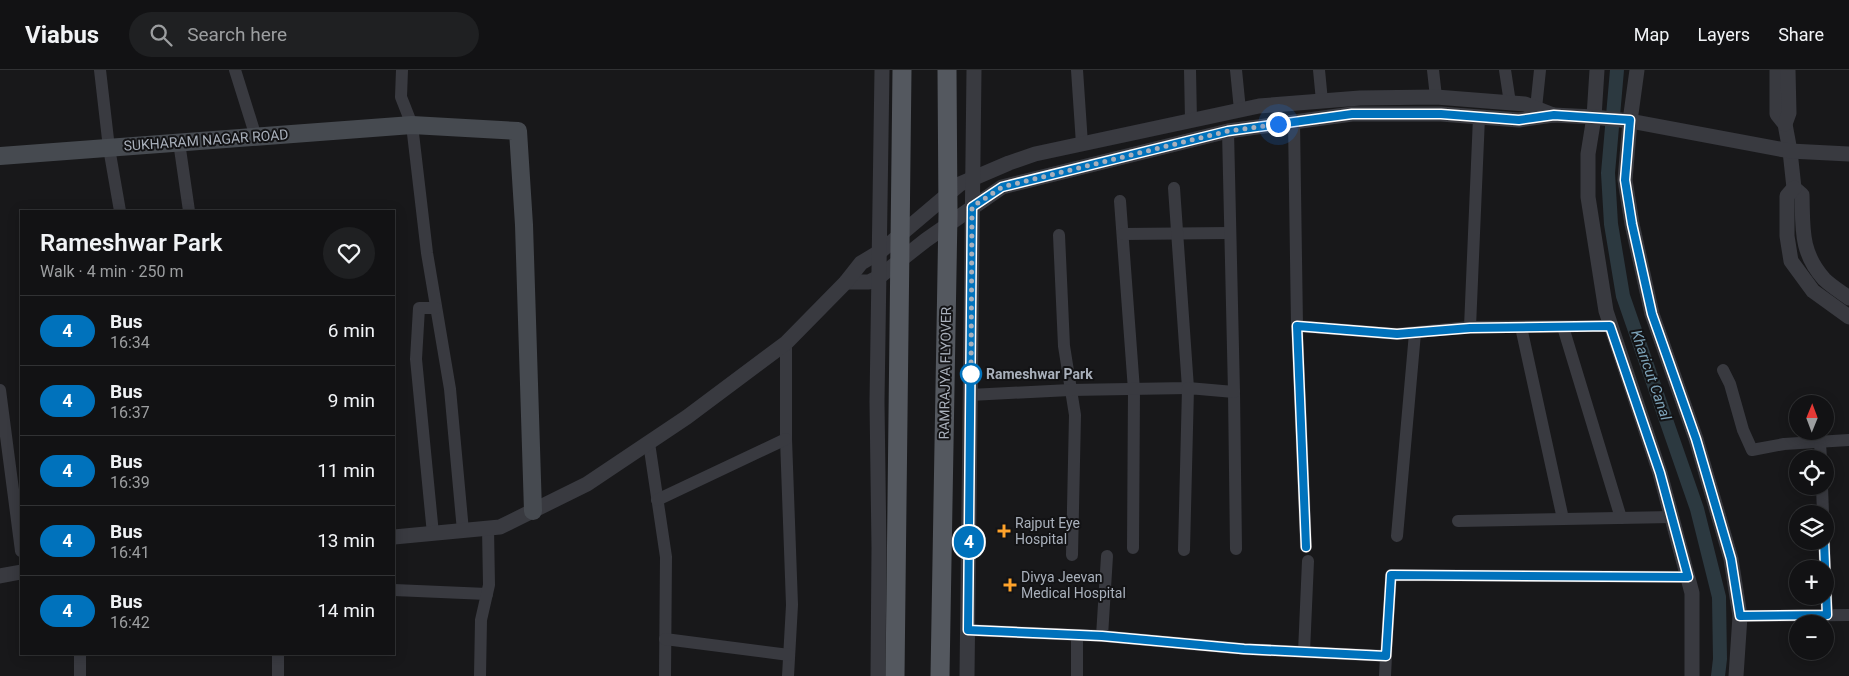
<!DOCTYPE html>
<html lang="en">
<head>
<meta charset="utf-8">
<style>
  :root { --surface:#121214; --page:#1f2022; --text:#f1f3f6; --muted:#9c9ea0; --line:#313234 }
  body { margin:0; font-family:Roboto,sans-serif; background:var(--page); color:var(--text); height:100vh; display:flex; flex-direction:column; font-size:19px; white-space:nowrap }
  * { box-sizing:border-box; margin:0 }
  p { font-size:16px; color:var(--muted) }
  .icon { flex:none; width:28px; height:28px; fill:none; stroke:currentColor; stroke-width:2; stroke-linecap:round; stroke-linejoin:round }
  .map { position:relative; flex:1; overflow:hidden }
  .drawer { position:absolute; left:20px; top:140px; width:375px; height:445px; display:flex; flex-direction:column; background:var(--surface); border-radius:0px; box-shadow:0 2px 12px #0003,0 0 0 1px var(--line) }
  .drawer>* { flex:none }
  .badge { padding:0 10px; border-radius:16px; font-size:18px; line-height:32px }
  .needle { width:32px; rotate:1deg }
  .fabs { position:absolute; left:1789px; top:325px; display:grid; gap:10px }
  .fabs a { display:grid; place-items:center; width:45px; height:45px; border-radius:50%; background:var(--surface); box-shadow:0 2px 12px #0003,0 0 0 1px var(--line); font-size:25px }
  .you { position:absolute; width:25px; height:25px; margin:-12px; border:4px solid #fff; border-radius:50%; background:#1a73e8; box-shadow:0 0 0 8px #1a73e833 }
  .map>.badge { position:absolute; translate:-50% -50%; box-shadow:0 0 0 2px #fff }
  .round { display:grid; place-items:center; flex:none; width:52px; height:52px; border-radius:26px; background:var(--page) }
  .head { display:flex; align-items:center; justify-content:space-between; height:85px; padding:0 20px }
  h1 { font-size:24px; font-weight:600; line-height:38px }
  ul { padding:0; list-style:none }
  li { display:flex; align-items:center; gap:15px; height:70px; padding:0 20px; border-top:1px solid var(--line) }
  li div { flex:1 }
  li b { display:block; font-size:19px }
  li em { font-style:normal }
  li .badge { min-width:55px; font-weight:700; text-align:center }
  header { display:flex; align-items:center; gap:30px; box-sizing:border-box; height:70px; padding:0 25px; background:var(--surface); border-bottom:1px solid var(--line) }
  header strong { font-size:24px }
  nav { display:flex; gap:28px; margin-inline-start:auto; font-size:18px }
  .search { width:350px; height:45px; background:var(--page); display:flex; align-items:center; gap:12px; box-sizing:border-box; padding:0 18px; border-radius:28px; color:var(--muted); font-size:19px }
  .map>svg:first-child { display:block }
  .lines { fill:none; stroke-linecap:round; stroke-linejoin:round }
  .canal { stroke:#2c3940; stroke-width:14 }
  .minor { stroke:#393a40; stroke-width:12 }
  .tertiary { stroke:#393a40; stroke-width:15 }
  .secondary { stroke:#464a50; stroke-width:18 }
  .primary { stroke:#54585f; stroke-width:19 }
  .line-casing { stroke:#fff; stroke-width:11 }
  .line { stroke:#0072bc; stroke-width:8 }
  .walk { stroke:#a9b0bb; stroke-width:5; stroke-dasharray:0 9 }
  .stop-dot { fill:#fff; stroke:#0072bc; stroke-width:2.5 }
  .poi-dot { fill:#ffa32b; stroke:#131315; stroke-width:2 }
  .labels { text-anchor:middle; stroke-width:4; stroke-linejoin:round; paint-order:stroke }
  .street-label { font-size:14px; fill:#a9b0bb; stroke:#131315 }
  .stop-label { font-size:14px; font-weight:bold; fill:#a9b0bb; stroke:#131315; text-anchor:start }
  .poi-label { font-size:14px; fill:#a9b0bb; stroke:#131315; text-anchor:start }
  .water-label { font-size:15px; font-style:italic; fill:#7da3b9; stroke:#131315 }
</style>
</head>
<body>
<header>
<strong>Viabus</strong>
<div class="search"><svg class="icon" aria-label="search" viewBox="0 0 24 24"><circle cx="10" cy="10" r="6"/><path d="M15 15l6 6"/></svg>Search here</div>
<nav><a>Map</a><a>Layers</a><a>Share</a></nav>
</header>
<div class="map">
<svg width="1849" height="606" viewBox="0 0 1849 606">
  <rect width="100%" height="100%" fill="#18181a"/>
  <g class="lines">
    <!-- canal -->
    <path class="canal" d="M1617,0L1608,103L1611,154L1623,226L1697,439L1719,527L1720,589L1718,606"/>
    <!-- minor -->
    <g class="minor">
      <path d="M100,0L109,78L120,141"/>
      <path d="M235,0L256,67"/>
      <path d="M402,0L401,27L412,55L427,183L450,319L463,461"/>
      <path d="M1077,0L1082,74"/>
      <path d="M1190,0L1191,50"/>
      <path d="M1236,0L1240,40"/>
      <path d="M1319,0L1322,31"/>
      <path d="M1433,0L1436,27"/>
      <path d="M1505,0L1510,33"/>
      <path d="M1536,38L1540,0"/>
      <path d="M1294,52L1297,256L1306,477"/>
      <path d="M179,72L189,141"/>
      <path d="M1120,131L1134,320L1133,478"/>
      <path d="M1123,164L1230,163"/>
      <path d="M1059,165L1064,276L1075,345L1072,485"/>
      <path d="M1297,256L1397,264L1470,257L1610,256"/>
      <path d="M1470,257L1479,47"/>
      <path d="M1521,257L1563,449"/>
      <path d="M1563,257L1621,448"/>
      <path d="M786,273V369L792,535L788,606"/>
      <path d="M1723,300L1730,314L1743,360L1752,380L1784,374L1849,370"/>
      <path d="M0,320L21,481"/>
      <path d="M1234,322L1236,479"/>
      <path d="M970,325L1070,320L1188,318L1174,118"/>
      <path d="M649,373L666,487L665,606"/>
      <path d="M1820,373L1821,389"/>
      <path d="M1822,416L1823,444"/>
      <path d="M657,430L786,369"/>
      <path d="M1458,451L1672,447"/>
      <path d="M433,464L416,289L419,238H436"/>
      <path d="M1397,466L1415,263"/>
      <path d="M1824,471L1827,545"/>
      <path d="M1184,480L1188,318L1234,322L1228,61"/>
      <path d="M394,520L487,524"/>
      <path d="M1740,546L1849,545"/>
      <path d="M968,560L1102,566L1244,579L1386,586L1385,606"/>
      <path d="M1102,566L1107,486"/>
      <path d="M665,569L789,585"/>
      <path d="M1304,582L1308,491"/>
      <path d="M80,584V606"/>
      <path d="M1386,586L1391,505L1688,507"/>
      <path d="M278,606V584"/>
      <path d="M480,606L481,550L489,515L488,458"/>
      <path d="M1077,606V566"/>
    </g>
    <!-- tertiary -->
    <g class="tertiary">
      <path d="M1597,0L1594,47L1588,84V127L1606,241L1660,403L1692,523V606"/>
      <path d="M1637,0L1630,51L1625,110L1632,154L1652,244L1696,369L1731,489L1740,546L1736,606"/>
      <path d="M1777,0V44L1785,54L1790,81L1794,118L1802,125C1803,158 1800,182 1824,209C1831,216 1841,222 1849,228"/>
      <path d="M1785,54L1789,43L1788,0"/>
      <path d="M1794,118L1787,126V166L1791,191L1813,221L1849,247"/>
      <path d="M846,212H869L879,207L926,170L1002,117L1228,61L1352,44H1441L1519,50L1553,45L1594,47L1630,51L1790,81L1849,84"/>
      <path d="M394,467L500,457L587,414L687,347L786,273L846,212L861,193L881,181L960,114L1009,93L1035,84L1259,36L1360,28L1436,27L1525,34L1553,45"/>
      <path d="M0,506L21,502"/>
      <path d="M878,606L879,478L877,332L882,0"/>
      <path d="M967,606L974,0"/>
    </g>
    <!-- secondary -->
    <path class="secondary" d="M0,86L412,55L518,61L524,155L533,441"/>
    <!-- primary -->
    <g class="primary">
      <path d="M895,606L902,0"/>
      <path d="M940,606L948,144L947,0"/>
    </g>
  </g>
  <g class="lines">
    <defs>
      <path id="line" d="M1306,477L1297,256L1397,264L1470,258L1610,256L1660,403L1688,507L1391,505L1386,586L1244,579L1102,566L968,560L972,137L1002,117L1228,61L1352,44H1441L1519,50L1554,45L1630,50L1625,110L1632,154L1652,244L1696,369L1731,489L1740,546L1827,545L1824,471"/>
    </defs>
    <!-- line casing -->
    <use href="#line" class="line-casing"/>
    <!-- line -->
    <use href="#line" class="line"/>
    <!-- walk -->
    <path class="walk" d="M971,304V307L972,137L1002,117L1228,61L1278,54"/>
  </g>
  <!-- markers -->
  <circle class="stop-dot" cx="971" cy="304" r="10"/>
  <g class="poi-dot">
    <path d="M1001.5 453.5h5v5h5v5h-5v5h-5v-5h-5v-5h5z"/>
    <path d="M1007.5 507.5h5v5h5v5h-5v5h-5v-5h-5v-5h5z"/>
  </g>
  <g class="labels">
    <!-- street labels -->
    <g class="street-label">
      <text transform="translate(206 70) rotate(-4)" y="5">SUKHARAM NAGAR ROAD</text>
      <text transform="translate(945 303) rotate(-89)" y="5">RAMRAJYA FLYOVER</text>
    </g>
    <!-- stop labels -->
    <g class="stop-label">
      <text x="986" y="309">Rameshwar Park</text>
    </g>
    <!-- poi labels -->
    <g class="poi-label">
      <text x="1015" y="458">Rajput Eye<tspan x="1015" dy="16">Hospital</tspan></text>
      <text x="1021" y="512">Divya Jeevan<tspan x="1021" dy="16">Medical Hospital</tspan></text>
    </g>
    <!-- water labels -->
    <g class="water-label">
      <text transform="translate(1651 305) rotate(71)" y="5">Kharicut Canal</text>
    </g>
  </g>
</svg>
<div class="fabs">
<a><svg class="needle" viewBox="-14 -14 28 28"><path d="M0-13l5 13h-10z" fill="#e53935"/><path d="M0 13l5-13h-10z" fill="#9c9ea0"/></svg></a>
<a><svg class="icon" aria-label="locate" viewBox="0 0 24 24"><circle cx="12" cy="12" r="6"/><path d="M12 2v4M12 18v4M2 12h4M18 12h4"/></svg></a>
<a><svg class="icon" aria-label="layers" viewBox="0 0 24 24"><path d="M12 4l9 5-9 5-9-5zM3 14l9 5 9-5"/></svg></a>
<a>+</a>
<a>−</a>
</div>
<div class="you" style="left:1278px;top:54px"></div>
<b class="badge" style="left:969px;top:472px;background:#0072bc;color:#fff">4</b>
<section class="drawer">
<div class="head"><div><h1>Rameshwar Park</h1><p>Walk · 4 min · 250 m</p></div><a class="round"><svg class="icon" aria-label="heart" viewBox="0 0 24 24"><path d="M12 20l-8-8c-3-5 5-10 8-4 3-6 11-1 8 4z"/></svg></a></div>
<ul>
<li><span class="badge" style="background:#0072bc;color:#fff">4</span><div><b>Bus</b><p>16:34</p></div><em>6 min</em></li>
<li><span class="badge" style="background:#0072bc;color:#fff">4</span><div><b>Bus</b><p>16:37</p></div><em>9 min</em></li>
<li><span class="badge" style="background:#0072bc;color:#fff">4</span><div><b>Bus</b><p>16:39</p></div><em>11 min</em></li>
<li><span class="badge" style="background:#0072bc;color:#fff">4</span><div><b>Bus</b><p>16:41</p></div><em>13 min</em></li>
<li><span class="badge" style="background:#0072bc;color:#fff">4</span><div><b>Bus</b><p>16:42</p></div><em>14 min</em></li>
</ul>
</section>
</div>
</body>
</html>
